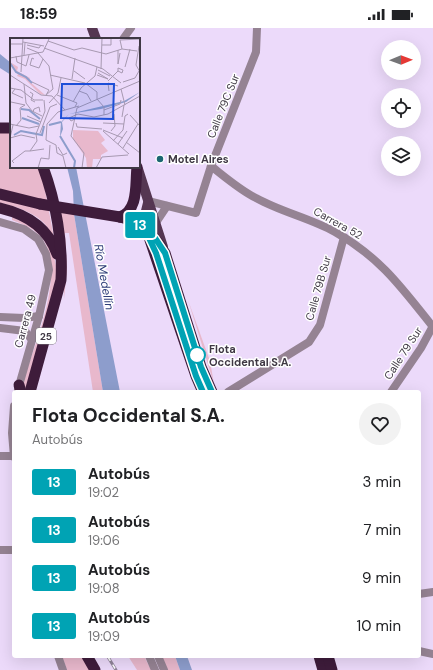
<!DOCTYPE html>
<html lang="es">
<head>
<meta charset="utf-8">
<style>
  :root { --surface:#fff; --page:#f2f2f2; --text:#202124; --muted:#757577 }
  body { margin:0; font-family:"DM Sans",sans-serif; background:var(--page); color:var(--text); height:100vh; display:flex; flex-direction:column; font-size:15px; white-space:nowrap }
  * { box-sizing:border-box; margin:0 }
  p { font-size:13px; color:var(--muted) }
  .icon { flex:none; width:22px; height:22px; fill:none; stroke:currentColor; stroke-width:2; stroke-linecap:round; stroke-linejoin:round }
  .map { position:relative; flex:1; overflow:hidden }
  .side { position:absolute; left:12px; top:362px; width:409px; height:268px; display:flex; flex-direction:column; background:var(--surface); border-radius:4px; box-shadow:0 4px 16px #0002 }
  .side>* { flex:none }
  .badge { padding:0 8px; border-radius:3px; font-size:14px; line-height:26px }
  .needle { width:26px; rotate:89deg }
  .tools { position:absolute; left:381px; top:12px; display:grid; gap:8px }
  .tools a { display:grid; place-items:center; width:40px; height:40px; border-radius:50%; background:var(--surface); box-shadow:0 4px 16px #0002; font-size:20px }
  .map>.badge { position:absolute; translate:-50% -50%; box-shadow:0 0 0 2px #fff }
  .round { display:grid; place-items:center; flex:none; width:42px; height:42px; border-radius:21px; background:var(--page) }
  .headline { display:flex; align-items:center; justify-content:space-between; height:68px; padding:0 20px }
  h1 { font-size:19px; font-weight:700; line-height:30px }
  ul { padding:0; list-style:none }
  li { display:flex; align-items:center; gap:12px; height:48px; padding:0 20px }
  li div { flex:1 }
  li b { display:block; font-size:15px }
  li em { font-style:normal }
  li .badge { min-width:44px; font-weight:700; text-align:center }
  .status { display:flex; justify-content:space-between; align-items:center; height:28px; padding:0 20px; background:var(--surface); direction:ltr }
  .status svg { height:11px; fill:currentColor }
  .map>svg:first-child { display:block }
  .green { fill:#e8b8cc }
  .water { fill:#8d9dcc }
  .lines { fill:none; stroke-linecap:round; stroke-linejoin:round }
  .minor { stroke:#958393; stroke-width:8 }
  .major { stroke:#553652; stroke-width:10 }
  .highway { stroke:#3e1c3b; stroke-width:11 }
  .rail-casing { stroke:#908499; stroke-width:3 }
  .rail { stroke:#fff; stroke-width:1.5; stroke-dasharray:4.5; stroke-linecap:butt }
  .highway-bridge { stroke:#3e1c3b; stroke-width:11 }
  .line-casing { stroke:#fff; stroke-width:9 }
  .line { stroke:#00a3b4; stroke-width:6 }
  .poi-dot { fill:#1b6671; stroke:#fff; stroke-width:1.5 }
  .stop-dot { fill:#fff; stroke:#00a3b4; stroke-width:2 }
  .labels { text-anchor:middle; stroke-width:3; stroke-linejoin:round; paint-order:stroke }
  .shield { fill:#fff; stroke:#79747c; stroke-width:1 }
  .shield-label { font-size:10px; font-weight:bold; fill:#3f3844 }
  .street-label { font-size:11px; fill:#3f3844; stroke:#fff }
  .poi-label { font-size:11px; font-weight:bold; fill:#3f3844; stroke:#fff; text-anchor:start }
  .stop-label { font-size:11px; font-weight:bold; fill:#3f3844; stroke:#fff; text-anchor:start }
  .water-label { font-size:12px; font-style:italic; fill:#2f3e79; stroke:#fff }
  .inset-river { fill:none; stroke:#8d9dcc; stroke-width:2 }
  .inset-road { fill:none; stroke:#a799b1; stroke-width:1 }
  .view { fill:#1d4ed8; fill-opacity:0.15; stroke:#1d4ed8; stroke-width:2 }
  .inset-edge { fill:none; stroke:#3f3844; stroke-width:2 }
</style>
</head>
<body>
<div class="status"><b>18:59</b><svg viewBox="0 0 49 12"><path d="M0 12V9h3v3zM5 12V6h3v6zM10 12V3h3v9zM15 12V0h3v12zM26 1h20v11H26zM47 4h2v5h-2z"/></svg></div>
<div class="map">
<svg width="433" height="642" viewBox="0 0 433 642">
  <rect width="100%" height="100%" fill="#ecdafa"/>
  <!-- green -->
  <g class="green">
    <path d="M0,104H11V139H38L44,157L55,215C53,210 51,204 48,200C39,186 16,178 0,175Z"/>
    <path d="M57,183L74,186L103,364H93L69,205H65L67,242L64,271L63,236Z"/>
    <path d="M12,189L34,198L53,224L57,242L55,262L27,364L22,356C33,321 70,237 39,207C31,199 22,196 12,192Z"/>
    <path d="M188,272L210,333L214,356Z"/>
    <path d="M62,628H83L91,642H67Z"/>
    <path d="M128,628H144L151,642H137Z"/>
    <path d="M162,628H175L180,642H167Z"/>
  </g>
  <!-- water -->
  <g class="water">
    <path d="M0,26L11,35V47L0,40Z"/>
    <path d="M67,139H76L120,364H103L74,186L73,163Z"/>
    <path d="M175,628H187L192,642H180Z"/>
  </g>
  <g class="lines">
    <!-- minor -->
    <g class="minor">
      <path d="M123,11L131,0"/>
      <path d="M211,138C225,149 240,162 256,170C281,184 310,190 335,204C380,229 402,260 433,299"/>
      <path d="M148,173L196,185L211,138L256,24L257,0"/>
      <path d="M0,194L24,201L38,211L46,226L49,242L39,288L18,361"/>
      <path d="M155,196L167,178"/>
      <path d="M0,289L24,290L39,288"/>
      <path d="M0,300L25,303L32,312"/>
      <path d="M228,364L309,314L320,297L344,209"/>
      <path d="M391,364L421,320L433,298"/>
      <path d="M14,378L12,405L14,429"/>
      <path d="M0,428H14"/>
      <path d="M0,522H14"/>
      <path d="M419,566L433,564"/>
      <path d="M419,623L433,626"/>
      <path d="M58,628L63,642"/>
      <path d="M149,628L155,642"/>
      <path d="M158,628L164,642"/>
    </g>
    <!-- major -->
    <g class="major">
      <path d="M92,0L96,11"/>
      <path d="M138,141L163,219"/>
      <path d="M138,195L145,187L148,175"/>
    </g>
    <!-- highway -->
    <g class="highway">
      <path d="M0,100H11"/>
      <path d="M0,166L40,176"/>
      <path d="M0,180C26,186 48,199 57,226"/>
      <path d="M120,189C141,194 154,207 165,225L201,339L212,364"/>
      <path d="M120,189C139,182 135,156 137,139"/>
      <path d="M150,212L196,348L203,364"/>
      <path d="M19,357L21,364"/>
      <path d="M30,364L61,252C63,215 56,174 43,139"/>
      <path d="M87,628L95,642"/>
      <path d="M319,628L323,642"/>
      <path d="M328,628L332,642"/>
    </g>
    <defs>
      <path id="rail" d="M108,629L116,642"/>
    </defs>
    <!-- rail casing -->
    <use href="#rail" class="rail-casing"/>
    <!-- rail -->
    <use href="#rail" class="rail"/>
    <!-- highway-bridge -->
    <path class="highway-bridge" d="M40,176L120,189"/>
  </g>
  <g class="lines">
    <defs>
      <path id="line" d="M203,364L196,348L156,225L149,210L138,195L155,210L165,225L201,339L212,364"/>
    </defs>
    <!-- line casing -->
    <use href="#line" class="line-casing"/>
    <!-- line -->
    <use href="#line" class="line"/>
  </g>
  <!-- markers -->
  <circle class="poi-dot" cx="160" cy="131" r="4"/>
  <circle class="stop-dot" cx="197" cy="327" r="8"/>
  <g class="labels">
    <!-- shield labels -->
    <rect class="shield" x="36" y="300" width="20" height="16" rx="3"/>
    <g class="shield-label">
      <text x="46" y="312">25</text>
    </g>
    <!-- street labels -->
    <g class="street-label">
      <text transform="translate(223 78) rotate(-68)" y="4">Calle 79C Sur</text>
      <text transform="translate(338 195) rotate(29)" y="4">Carrera 52</text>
      <text transform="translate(318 260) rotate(-74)" y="4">Calle 79B Sur</text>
      <text transform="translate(25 293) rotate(-75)" y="4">Carrera 49</text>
      <text transform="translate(403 325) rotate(-57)" y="4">Calle 79 Sur</text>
    </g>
    <!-- poi labels -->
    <g class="poi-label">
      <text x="168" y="135">Motel Aires</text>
    </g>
    <!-- stop labels -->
    <g class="stop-label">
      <text x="209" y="325">Flota<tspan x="209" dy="13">Occidental S.A.</tspan></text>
    </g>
    <!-- water labels -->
    <g class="water-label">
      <text transform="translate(104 249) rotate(80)" y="4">Río Medellín</text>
    </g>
  </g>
  <!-- overview -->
  <g transform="translate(10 10)">
    <rect width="130" height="130" fill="#ecdafa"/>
    <path d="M0,24L8,29L7,33L20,40L19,43L35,57L30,56L15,41L7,38L8,36ZM63,92L88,93L95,102L91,105L98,113L91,117V121H83L82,130H77L76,120L63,101Z" fill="#e8b8cc"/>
    <path d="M130,54L116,64L91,71L59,76L52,84L53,91L50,99L51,84L59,76L114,63Z" fill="#8d9dcc"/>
    <path class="inset-river" d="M0,25L6,34L16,39L22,45M11,71L19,72L30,81M12,80L29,86M39,87L51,84M4,97L11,93L32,97L34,88M50,98L65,123L64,130"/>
    <path class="inset-road" d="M38,3L64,12L72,10L96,16L112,11L127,13M13,4L34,8M0,6H13M17,7L29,10L31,7M92,7H101V0M129,8L126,27L130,34M17,10L29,15M34,10L93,31L111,45M112,11L110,2L130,1M108,12V26L110,15M28,15L39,28L43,51L36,57M12,17L13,0M14,17L15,5M6,18L7,24L16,28L19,17M0,20L33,14L39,1M24,21L22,20L20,27L29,30L33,21M115,29L120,11M108,30L113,32L112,35L108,33ZM91,31L92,0M88,32L100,38M64,33L75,41M11,34L12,17M0,37L31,57L42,58L55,72M40,37L75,45L87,54V61M87,37L98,41L88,35M62,41L65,20M98,43L108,33M22,44L39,52L36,57M113,44L125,40L129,33M14,46L16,65L22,73L32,78M0,50L11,52L24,62H33M5,51L2,55L13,60M111,51L115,67M69,53L77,56L81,63M99,53L98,45L108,48M20,54L23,56L21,62L25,64M47,57L67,65L65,69M87,61L94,69V77M1,64L15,67L10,70L11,82L6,88M63,64L71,50L85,38L87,29M39,65L48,55L51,40M94,72L110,66L111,62M23,74L24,71L29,69L30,74M120,77L130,88M17,78L31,84M112,79L114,67M65,81L61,83L59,80L68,76L84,79L98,76L130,58M66,85L67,89L92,91M93,85L114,86M0,86L19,90L29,88M93,92L113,100M93,93L119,116M101,93L105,88L104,76M30,95L40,69L47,66M0,100L11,97L25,100M0,100L3,87M27,103L26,96L35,73L34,62M103,103L113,92L115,78L118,76M116,104L130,115M108,106L117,93M48,109L53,117L57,115M113,110L128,86M20,113L34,111M4,125L2,123L15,113H20L27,103M28,130L31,120L39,121L40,107M56,130L53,118L47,115L46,107L36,102L37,86L48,74L69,68M72,130L74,115L61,98L67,70L130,43M86,130L92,119L118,117"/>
    <path class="view" d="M52,46H104L103,81L51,80Z"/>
    <rect width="130" height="130" class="inset-edge"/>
  </g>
</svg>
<div class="tools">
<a><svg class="needle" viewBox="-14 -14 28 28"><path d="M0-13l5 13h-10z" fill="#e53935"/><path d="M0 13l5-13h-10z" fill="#757577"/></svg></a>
<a><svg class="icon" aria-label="locate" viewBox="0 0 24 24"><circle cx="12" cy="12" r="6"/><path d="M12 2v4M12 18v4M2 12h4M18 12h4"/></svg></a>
<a><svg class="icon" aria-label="layers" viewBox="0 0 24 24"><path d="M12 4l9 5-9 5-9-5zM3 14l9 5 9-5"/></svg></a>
</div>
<b class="badge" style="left:140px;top:197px;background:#00a3b4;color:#fff">13</b>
<section class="side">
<div class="headline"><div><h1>Flota Occidental S.A.</h1><p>Autobús</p></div><a class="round"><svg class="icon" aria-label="heart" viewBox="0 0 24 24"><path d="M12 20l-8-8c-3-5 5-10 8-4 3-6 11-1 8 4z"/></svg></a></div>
<ul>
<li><span class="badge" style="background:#00a3b4;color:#fff">13</span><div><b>Autobús</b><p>19:02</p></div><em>3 min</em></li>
<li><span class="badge" style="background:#00a3b4;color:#fff">13</span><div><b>Autobús</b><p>19:06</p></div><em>7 min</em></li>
<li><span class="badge" style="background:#00a3b4;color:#fff">13</span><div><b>Autobús</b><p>19:08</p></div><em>9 min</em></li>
<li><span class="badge" style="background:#00a3b4;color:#fff">13</span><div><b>Autobús</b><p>19:09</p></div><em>10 min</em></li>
</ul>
</section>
</div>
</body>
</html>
